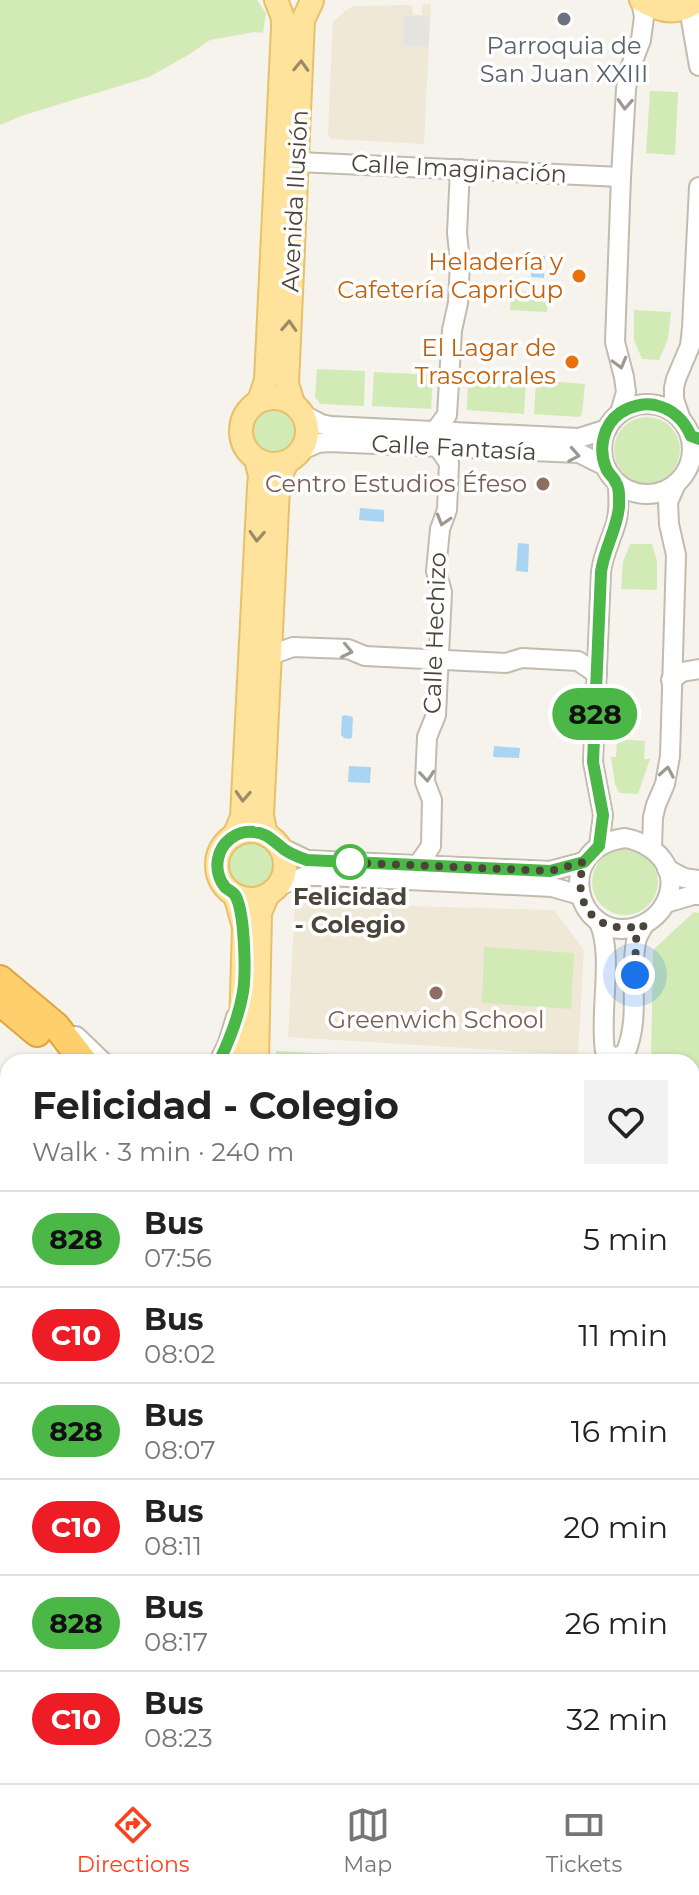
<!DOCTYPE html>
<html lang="en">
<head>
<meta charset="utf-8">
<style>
  :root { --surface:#fff; --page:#f2f2f2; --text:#222; --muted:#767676; --line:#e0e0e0; --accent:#fc3f1d }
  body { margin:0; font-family:Montserrat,sans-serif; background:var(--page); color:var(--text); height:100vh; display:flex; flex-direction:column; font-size:30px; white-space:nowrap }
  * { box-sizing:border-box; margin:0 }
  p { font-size:26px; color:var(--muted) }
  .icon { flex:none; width:44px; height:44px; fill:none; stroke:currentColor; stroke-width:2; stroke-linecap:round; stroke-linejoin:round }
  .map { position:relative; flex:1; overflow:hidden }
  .drawer { position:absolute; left:0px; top:1054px; width:700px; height:730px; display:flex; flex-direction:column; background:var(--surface); border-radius:24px 24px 0 0; box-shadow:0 2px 6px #0004 }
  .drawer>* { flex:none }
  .badge { padding:0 16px; border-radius:26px; font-size:28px; line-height:52px }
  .you { position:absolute; width:40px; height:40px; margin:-20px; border:6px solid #fff; border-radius:50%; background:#1a73e8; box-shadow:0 0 0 12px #1a73e833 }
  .map>.badge { position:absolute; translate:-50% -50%; box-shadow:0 0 0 4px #fff }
  .round { display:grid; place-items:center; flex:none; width:84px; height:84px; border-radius:0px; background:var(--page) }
  .head { display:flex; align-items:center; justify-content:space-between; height:136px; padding:0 32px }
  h1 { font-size:38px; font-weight:700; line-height:60px }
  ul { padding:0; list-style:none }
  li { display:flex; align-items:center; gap:24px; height:96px; padding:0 32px; border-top:2px solid var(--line) }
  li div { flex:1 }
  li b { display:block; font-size:30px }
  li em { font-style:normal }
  li .badge { min-width:88px; font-weight:700; text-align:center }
  .tabs { display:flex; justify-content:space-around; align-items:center; height:112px; border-top:2px solid var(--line); background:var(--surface); font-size:22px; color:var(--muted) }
  .tabs a { display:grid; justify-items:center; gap:4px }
  .tabs .active { color:var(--accent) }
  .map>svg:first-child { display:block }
  .education { fill:#efe8d6 }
  .green { fill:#d2eab5 }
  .parking { fill:#e5e3e0 }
  .water { fill:#a9d4f2 }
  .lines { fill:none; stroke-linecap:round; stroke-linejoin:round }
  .minor-casing { stroke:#c2bbae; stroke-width:22 }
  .major-casing { stroke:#e6c16a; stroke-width:26 }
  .highway-casing { stroke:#e0a43c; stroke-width:30 }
  .minor { stroke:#fff; stroke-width:18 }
  .major { stroke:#ffe39c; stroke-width:22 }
  .highway { stroke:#ffcf6e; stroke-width:26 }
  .oneway { stroke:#9c8c66 }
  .oneway2 { stroke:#9c9892 }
  .line-casing { stroke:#fff; stroke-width:18 }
  .line { stroke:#4ab747; stroke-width:12 }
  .walk { stroke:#4b4439; stroke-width:8; stroke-dasharray:0 14.4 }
  .worship-dot { fill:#6b7280; stroke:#fff; stroke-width:3 }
  .food-dot { fill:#e8710a; stroke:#fff; stroke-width:3 }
  .education-dot { fill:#8d6e63; stroke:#fff; stroke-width:3 }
  .stop-dot { fill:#fff; stroke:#4ab747; stroke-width:4 }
  .labels { text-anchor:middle; stroke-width:7; stroke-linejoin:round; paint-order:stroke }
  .worship-label { font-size:24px; fill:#5b616d; stroke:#fff }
  .street-label { font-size:24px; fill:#4b4439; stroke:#fff }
  .food-label { font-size:24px; fill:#c56008; stroke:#fff; text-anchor:end }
  .education-label { font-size:24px; fill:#785e54; stroke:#fff; text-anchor:end }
  .stop-label { font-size:24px; font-weight:bold; fill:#4b4439; stroke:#fff }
</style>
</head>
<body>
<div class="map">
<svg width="699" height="1783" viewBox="0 0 699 1783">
  <rect width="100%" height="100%" fill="#f6f3ec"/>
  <!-- education -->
  <g class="education">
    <path d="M431,4L424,144L331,139L328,134L333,22L346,10L354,6L412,5L413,15H422V5Z"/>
    <path d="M295,903L554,910L584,950L578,1055L288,1037Z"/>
  </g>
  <!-- green -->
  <g class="green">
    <path d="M0,0H257L266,13L263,33L255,32L210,40L190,54L149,77L24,115L0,125Z"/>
    <path d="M650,91L678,92L675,155L646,153Z"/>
    <path d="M511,291L548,293L547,312L510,310Z"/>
    <path d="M634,310L671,312L668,339L659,360L642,359L634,340Z"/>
    <path d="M317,369L365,371L364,406L320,404L315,397Z"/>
    <path d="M374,372L433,375L431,409L372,406Z"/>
    <path d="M468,377L526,379L524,414L467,410Z"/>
    <path d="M536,380L585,384L582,414L579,417L534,414Z"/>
    <circle cx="274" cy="430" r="25"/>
    <circle cx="647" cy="450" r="33"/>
    <path d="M630,544H652L657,561V590L621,589L623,562Z"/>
    <path d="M617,739L645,741L644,759H650L638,794L619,793L615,784L611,757H616Z"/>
    <circle cx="252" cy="864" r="24"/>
    <circle cx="625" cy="882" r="33"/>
    <path d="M694,912L699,913V1068H692V1062H651L653,950Z"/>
    <path d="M484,947L574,953L571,1009L482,1003Z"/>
    <path d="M276,1051L490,1062H275Z"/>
    <path d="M692,1072H699V1405L692,1403Z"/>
    <path d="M0,1078L8,1085V1245L0,1248Z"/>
    <path d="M692,1485L699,1487V1697L694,1705H692Z"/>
    <path d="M350,1776H492L491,1783H340L339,1778Z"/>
  </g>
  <!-- parking -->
  <path class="parking" d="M404,16L430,17L428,47L403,46Z"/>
  <!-- water -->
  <g class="water">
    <path d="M532,256H545L544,278L531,277Z"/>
    <path d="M360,508L384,510V522L359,520Z"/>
    <path d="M518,543L529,544L528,572L516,571Z"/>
    <path d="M345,715L353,717L352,737L350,739L344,738L341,735L342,716Z"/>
    <path d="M494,746L520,748L519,758L493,757Z"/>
    <path d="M349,766L371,767L370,783L348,782Z"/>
  </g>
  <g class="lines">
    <defs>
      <g id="minor">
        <path d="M697,2L691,20L699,66"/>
        <path d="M298,162L621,177"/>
        <circle cx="647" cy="449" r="45"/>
        <path d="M620,413L626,392L624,377L615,342L621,177L626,89L629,71L641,40L644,17L641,1"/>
        <path d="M304,415L321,424L331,426L579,438L607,429"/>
        <path d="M680,417L674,399V388L676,379L690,346L692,328L699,187"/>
        <path d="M435,431L447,415L452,330L458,303L460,262L457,233L460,169"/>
        <path d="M302,450L318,443L329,442L579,453L605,466"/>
        <path d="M271,655L293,647L348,649L365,656L506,663L522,658L578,661L597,674"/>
        <path d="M671,680L682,672L699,669"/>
        <path d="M625,838C662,845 684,877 661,910C654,919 646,924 636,927C577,944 550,848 625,838Z"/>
        <path d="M599,846L603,815L593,762L601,572C603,554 611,540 616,523C620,510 618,497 618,484"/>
        <path d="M280,847L307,860L550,871L584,862"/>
        <path d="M652,847L653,817L656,805L665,784L670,756L676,555L669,524L668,502L675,486"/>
        <path d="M417,866L431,846L432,800L425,782L427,737L436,715L442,592L436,571L440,529L447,510L449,463L437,446"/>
        <path d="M667,869L684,878L699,880"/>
        <path d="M278,886L306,876H327L552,887L580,895"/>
        <path d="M666,903L693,895H699"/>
        <path d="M599,922C614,957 599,1010 605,1051L614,1058"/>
        <path d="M76,1036L103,1062"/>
        <path d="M614,1058L625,1054C641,1018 629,979 636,942C637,936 641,930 644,925"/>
        <path d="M219,1062L228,1043L236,1017"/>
        <path d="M692,1182L699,1192"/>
        <path d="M692,1424L699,1428"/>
        <path d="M692,1440L699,1444"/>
      </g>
      <g id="major">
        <path d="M641,0C662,13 677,15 699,0"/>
        <circle cx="274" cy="431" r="33"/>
        <path d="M259,401L266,380L283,28V18L276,0"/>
        <path d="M293,403L287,384L303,20L312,1"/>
        <circle cx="251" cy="865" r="34"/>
        <path d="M266,835L262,816L278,488L281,475L287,462"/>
        <path d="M234,836L242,817L259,487L260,476L256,459"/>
        <path d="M235,895L244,927L240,1062"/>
        <path d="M257,1062L260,913L267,896"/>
      </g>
      <g id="highway">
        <path d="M0,979L56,1026L84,1062"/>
        <path d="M0,1002L37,1033"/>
        <path d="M318,1776L319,1783"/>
      </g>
    </defs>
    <!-- minor casing -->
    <use href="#minor" class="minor-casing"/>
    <!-- major casing -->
    <use href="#major" class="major-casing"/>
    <!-- highway casing -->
    <use href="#highway" class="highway-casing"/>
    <!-- minor -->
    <use href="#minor" class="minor"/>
    <!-- major -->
    <use href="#major" class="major"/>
    <!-- highway -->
    <use href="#highway" class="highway"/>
  </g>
  <!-- one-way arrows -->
  <defs><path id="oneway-chevron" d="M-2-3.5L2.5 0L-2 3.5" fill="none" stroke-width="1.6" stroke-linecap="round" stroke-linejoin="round" transform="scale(2)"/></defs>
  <g class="oneway">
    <use href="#oneway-chevron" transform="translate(301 66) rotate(-88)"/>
    <use href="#oneway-chevron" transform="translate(289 326) rotate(-87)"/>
    <use href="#oneway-chevron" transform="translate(257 536) rotate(93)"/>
    <use href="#oneway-chevron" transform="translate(243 796) rotate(93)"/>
  </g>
  <g class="oneway2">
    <use href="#oneway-chevron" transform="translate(625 104) rotate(93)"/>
    <use href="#oneway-chevron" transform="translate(620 363) rotate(75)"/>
    <use href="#oneway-chevron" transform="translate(574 455) rotate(10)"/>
    <use href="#oneway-chevron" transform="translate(443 520) rotate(107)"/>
    <use href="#oneway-chevron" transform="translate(347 651) rotate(12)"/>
    <use href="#oneway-chevron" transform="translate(667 772) rotate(-80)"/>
    <use href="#oneway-chevron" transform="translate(427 776) rotate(85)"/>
  </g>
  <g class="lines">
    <defs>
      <path id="line" d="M219,1062C229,1041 239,1016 243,992C246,973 245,911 235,895C233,892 228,890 225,887C219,880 216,869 218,859C221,842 237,830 254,832C266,833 271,839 280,846C287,853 298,857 307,860L550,871L584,862L599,846L603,815L593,762L601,572C604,549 617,529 619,507C619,500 620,488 616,483C614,477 608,474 606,468C598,449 603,425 620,413C630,406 644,403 655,405C673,409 684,420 691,436L699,439"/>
    </defs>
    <!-- line casing -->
    <use href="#line" class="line-casing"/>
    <!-- line -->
    <use href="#line" class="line"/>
    <!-- walk -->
    <path class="walk" d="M350,862H337L550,871L584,862C570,907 599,937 644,925L636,939L635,975"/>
  </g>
  <!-- markers -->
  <circle class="worship-dot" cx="564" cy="19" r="8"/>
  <g class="food-dot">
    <circle cx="579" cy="276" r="8"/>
    <circle cx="572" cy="362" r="8"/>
  </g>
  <g class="education-dot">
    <circle cx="543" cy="484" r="8"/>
    <circle cx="436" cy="993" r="8"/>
  </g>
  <circle class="stop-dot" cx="350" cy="862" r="16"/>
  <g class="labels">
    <!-- worship labels -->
    <g class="worship-label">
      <text x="564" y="54">Parroquia de<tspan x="564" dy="28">San Juan XXIII</tspan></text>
    </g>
    <!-- street labels -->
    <g class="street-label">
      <text transform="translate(459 169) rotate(3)" y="8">Calle Imaginación</text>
      <text transform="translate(295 201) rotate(-87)" y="8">Avenida Ilusión</text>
      <text transform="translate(454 448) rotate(3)" y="8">Calle Fantasía</text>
      <text transform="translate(435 633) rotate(-88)" y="8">Calle Hechizo</text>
    </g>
    <!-- food labels -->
    <g class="food-label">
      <text x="563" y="270">Heladería y<tspan x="563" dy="28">Cafetería CapriCup</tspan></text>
      <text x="556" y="356">El Lagar de<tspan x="556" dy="28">Trascorrales</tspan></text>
    </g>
    <!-- education labels -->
    <g class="education-label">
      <text x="527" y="492">Centro Estudios Éfeso</text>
      <text x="436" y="1028" text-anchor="middle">Greenwich School</text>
    </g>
    <!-- stop labels -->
    <g class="stop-label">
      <text x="350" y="905">Felicidad<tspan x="350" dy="28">- Colegio</tspan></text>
    </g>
  </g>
</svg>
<div class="you" style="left:635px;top:975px"></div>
<b class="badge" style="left:595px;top:714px;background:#4ab747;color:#111">828</b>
<section class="drawer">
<div class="head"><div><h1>Felicidad - Colegio</h1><p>Walk · 3 min · 240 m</p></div><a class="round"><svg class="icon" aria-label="heart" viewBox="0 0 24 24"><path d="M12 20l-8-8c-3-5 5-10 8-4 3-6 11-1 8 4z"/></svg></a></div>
<ul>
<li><span class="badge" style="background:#4ab747;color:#111">828</span><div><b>Bus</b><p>07:56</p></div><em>5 min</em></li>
<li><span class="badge" style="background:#ee1c25;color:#fff">C10</span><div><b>Bus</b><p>08:02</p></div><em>11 min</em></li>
<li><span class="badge" style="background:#4ab747;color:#111">828</span><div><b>Bus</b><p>08:07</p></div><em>16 min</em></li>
<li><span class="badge" style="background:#ee1c25;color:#fff">C10</span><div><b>Bus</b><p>08:11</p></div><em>20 min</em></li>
<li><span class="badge" style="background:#4ab747;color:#111">828</span><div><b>Bus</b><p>08:17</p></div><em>26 min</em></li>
<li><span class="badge" style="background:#ee1c25;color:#fff">C10</span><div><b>Bus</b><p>08:23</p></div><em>32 min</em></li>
</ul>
</section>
</div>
<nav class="tabs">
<a class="active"><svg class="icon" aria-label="directions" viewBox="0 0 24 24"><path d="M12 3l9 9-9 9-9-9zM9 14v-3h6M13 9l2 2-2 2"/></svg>Directions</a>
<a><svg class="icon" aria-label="map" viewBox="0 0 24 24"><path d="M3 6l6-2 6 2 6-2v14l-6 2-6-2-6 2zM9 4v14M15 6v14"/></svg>Map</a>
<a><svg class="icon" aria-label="tickets" viewBox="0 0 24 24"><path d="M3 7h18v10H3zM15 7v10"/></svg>Tickets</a>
</nav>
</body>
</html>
